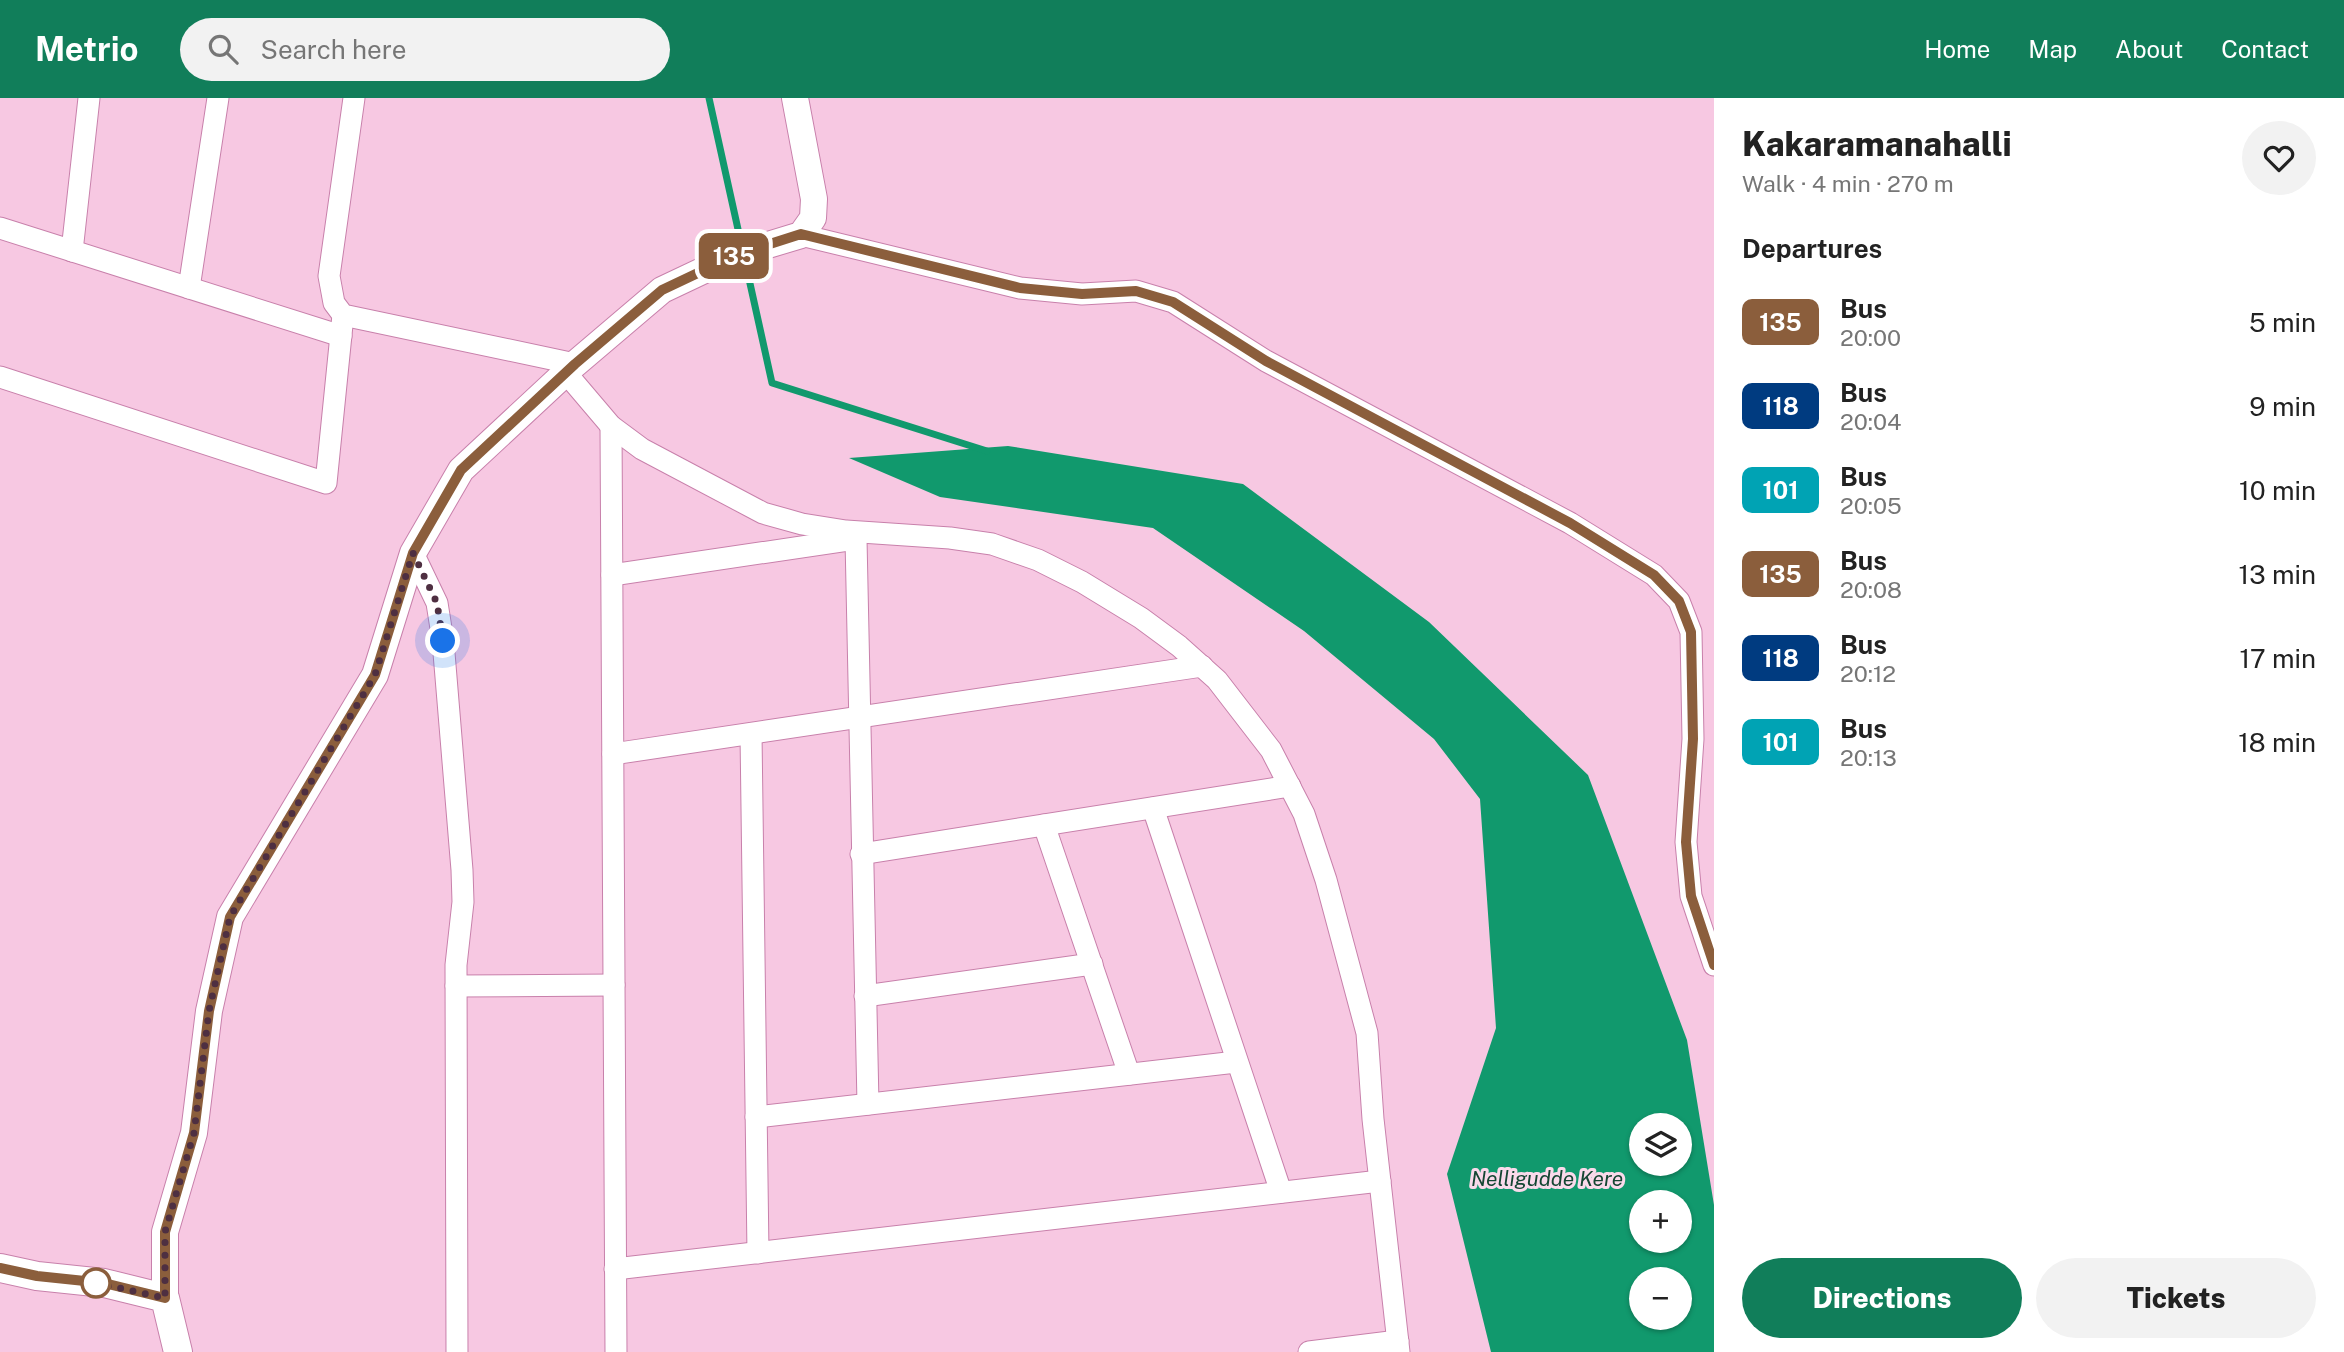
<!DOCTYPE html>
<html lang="en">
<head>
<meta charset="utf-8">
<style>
  :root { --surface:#fff; --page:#f2f2f2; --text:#222; --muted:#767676; --accent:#117e5a }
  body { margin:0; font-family:"Public Sans",sans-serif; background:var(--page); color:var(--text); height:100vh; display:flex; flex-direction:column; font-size:26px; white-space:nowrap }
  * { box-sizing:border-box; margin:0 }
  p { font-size:23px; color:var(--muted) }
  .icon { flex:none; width:38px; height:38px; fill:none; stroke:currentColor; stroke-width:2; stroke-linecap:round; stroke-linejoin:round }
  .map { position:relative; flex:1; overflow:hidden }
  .drawer { display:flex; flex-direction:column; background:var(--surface); width:630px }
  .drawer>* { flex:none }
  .badge { padding:0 14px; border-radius:10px; font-size:24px; line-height:46px }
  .fabs { position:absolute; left:1629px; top:1015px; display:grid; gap:14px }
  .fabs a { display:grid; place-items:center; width:63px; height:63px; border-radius:50%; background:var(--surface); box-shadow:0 2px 5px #0004; font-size:35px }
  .you { position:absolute; width:35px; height:35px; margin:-18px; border:5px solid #fff; border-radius:50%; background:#1a73e8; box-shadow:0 0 0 10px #1a73e833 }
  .map>.badge { position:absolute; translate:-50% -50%; box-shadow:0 0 0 4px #fff }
  h2 { padding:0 28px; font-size:26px; line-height:63px }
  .round { display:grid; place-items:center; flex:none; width:74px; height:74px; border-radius:37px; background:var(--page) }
  .summary { display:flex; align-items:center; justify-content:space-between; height:119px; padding:0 28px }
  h1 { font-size:33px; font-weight:800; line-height:52px }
  .cta { display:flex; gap:14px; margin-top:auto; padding:14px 28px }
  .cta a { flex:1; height:80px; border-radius:42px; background:var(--accent); color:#fff; font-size:28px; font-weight:800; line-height:80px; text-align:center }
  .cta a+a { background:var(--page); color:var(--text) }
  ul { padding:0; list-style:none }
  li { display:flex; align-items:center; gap:21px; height:84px; padding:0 28px }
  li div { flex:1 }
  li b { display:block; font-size:26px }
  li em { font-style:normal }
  li .badge { min-width:77px; font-weight:700; text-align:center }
  header { display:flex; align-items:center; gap:42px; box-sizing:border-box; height:98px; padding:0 35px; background:var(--accent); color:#fff }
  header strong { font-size:33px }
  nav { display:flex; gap:38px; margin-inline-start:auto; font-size:24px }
  .search { width:490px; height:63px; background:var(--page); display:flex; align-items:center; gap:18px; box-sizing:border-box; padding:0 24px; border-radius:38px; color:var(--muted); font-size:26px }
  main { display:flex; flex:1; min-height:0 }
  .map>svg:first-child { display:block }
  .water { fill:#11996d; fill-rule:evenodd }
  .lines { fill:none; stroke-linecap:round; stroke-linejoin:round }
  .stream { stroke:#11996d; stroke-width:7 }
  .minor-casing { stroke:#c880ab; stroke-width:23 }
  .tertiary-casing { stroke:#c880ab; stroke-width:28 }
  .secondary-casing { stroke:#c880ab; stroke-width:30 }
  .minor { stroke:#fff; stroke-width:21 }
  .tertiary { stroke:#fff; stroke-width:26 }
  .secondary { stroke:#fff; stroke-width:28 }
  .line-casing { stroke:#fff; stroke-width:16 }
  .line { stroke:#8b5e3c; stroke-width:10 }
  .walk { stroke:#4e2f41; stroke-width:7; stroke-dasharray:0 12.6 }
  .stop-dot { fill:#fff; stroke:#8b5e3c; stroke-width:3.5 }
  .labels { text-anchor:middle; stroke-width:6; stroke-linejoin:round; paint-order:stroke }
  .water-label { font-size:21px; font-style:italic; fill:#154633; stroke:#fadaeb }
</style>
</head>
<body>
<header>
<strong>Metrio</strong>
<div class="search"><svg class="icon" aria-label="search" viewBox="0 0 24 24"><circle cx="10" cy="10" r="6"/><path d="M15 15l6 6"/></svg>Search here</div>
<nav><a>Home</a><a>Map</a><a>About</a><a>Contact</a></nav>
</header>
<main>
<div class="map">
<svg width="1714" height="1254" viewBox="0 0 1714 1254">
  <rect width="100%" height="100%" fill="#f7c8e2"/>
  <!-- water -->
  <path class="water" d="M1008,348L1243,386L1429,524L1588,677L1687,942L1714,1107V1254H1491L1447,1076L1496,930L1480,701L1434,641L1304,533L1153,430L940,399L849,360ZM1642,1027H1680V1066H1642ZM1642,1104H1680V1143H1642ZM1642,1181H1680V1220H1642Z"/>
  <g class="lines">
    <!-- stream -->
    <path class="stream" d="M709,0L772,285L987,353"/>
    <defs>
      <g id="minor">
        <path d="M354,0L329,178L334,205L343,217L575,266"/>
        <path d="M0,130L341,238"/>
        <path d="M801,137L1020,190L1082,196L1136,193L1173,204L1266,263L1570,425L1654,477L1679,503L1691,534L1693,641L1686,744L1691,798L1714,867"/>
        <path d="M72,153L89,0"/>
        <path d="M189,190L218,0"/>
        <path d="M566,275L611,328L642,351L763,415L802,426L846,433L950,440L992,446L1038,462L1082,484L1141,520L1179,548L1217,582L1271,652L1304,716L1326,782L1367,935L1373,1021L1399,1254"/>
        <path d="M0,279L326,385L343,217"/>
        <path d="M611,328L616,1254"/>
        <path d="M856,441L868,1006"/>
        <path d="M413,455L437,505L443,543L462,772L463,804L456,867L457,1254"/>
        <path d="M612,477L855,441"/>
        <path d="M751,636L758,1155"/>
        <path d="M613,656L1202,568"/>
        <path d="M1153,710L1281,1094"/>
        <path d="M1044,727L1129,976"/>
        <path d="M861,756L1290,688"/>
        <path d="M456,888L614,887"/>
        <path d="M865,898L1092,866"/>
        <path d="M756,1019L1236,964"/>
        <path d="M615,1171L1380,1083"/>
        <path d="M1309,1254L1398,1243"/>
      </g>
      <path id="tertiary" d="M165,1200V1134L194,1035L209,913L230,819L375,577L413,455L461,372L575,266L662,192L738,156L801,137L813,120L814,101L795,0"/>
      <path id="secondary" d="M0,1170L37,1178L104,1185L165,1200L178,1254"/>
    </defs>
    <!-- minor casing -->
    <use href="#minor" class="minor-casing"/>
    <!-- tertiary casing -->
    <use href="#tertiary" class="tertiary-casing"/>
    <!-- secondary casing -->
    <use href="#secondary" class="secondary-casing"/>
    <!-- minor -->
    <use href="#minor" class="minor"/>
    <!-- tertiary -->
    <use href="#tertiary" class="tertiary"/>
    <!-- secondary -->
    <use href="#secondary" class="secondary"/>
  </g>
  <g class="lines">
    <defs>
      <path id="line" d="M0,1170L37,1178L104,1185L165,1200V1134L194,1035L209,913L230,819L375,577L413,455L461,372L575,266L662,192L738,156L801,136L1020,190L1082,196L1136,193L1173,204L1266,263L1570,425L1654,477L1679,503L1691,534L1693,641L1686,744L1691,798L1714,867"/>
    </defs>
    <!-- line casing -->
    <use href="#line" class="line-casing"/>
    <!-- line -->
    <use href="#line" class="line"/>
    <!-- walk -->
    <path class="walk" d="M96,1185L165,1200V1134L194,1035L209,913L230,819L375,577L413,455L437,505L443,543"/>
  </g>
  <!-- markers -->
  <circle class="stop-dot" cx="96" cy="1185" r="14"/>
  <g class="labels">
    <!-- water labels -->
    <g class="water-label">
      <text x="1547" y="1088">Nelligudde Kere</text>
    </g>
  </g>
</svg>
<div class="fabs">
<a><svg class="icon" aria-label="layers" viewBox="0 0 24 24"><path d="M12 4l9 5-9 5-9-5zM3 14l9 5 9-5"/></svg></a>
<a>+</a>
<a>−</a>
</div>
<div class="you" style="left:443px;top:543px"></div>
<b class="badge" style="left:734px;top:158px;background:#8b5e3c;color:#fff">135</b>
</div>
<section class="drawer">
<div class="summary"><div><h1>Kakaramanahalli</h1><p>Walk · 4 min · 270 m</p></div><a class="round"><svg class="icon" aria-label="heart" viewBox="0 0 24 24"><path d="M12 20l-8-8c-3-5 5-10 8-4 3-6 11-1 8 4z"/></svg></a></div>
<h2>Departures</h2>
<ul>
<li><span class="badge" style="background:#8b5e3c;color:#fff">135</span><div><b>Bus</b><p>20:00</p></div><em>5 min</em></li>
<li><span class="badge" style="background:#003b80;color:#fff">118</span><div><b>Bus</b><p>20:04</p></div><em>9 min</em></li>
<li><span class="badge" style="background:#00a3b4;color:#fff">101</span><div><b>Bus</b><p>20:05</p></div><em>10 min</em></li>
<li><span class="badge" style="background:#8b5e3c;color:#fff">135</span><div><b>Bus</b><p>20:08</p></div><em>13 min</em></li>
<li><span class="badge" style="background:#003b80;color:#fff">118</span><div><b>Bus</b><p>20:12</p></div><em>17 min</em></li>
<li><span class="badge" style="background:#00a3b4;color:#fff">101</span><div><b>Bus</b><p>20:13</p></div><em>18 min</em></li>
</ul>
<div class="cta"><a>Directions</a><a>Tickets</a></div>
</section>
</main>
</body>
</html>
